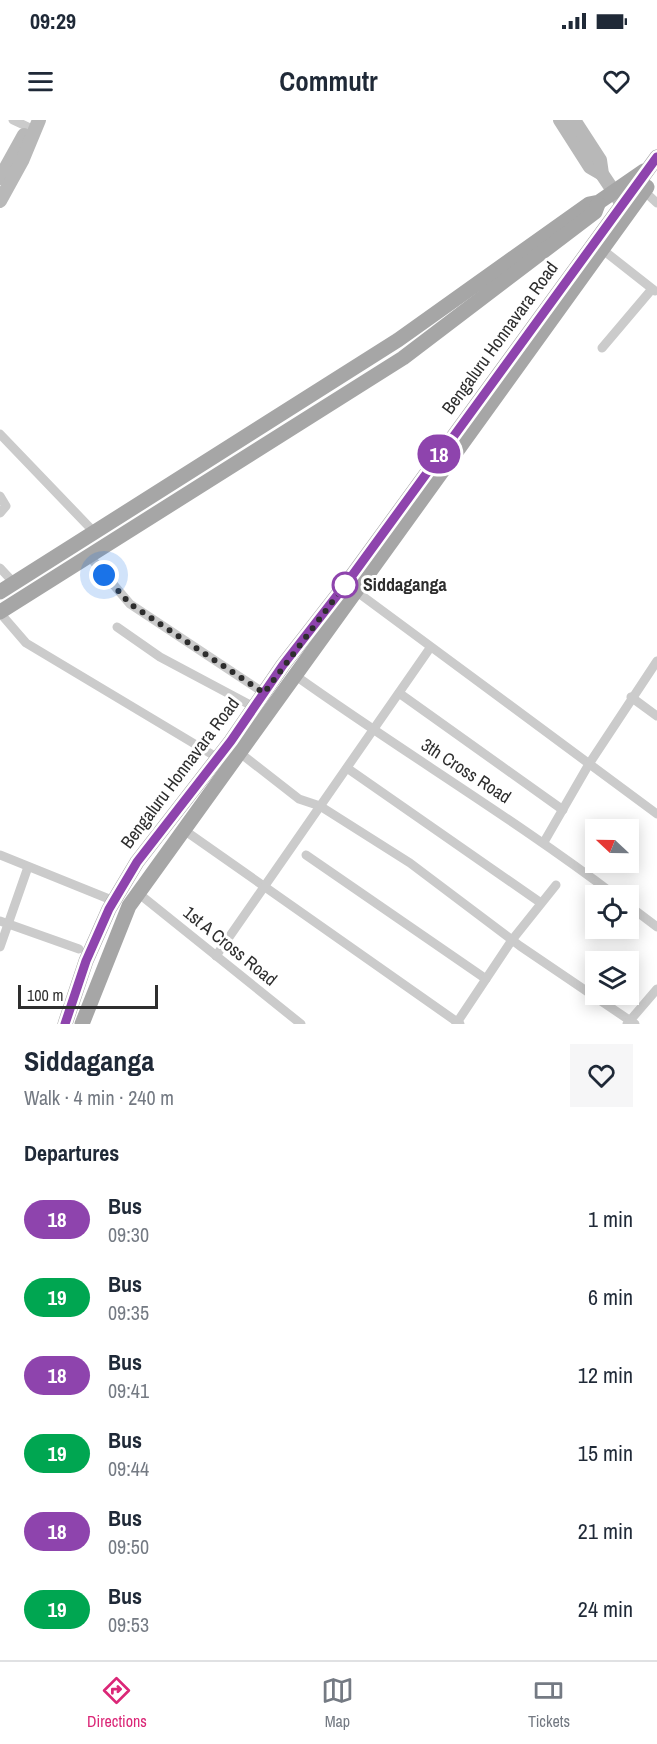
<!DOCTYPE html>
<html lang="en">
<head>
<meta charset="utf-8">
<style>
  :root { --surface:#fff; --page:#f6f6f7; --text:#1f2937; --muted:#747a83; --line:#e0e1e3; --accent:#db2777 }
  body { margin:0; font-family:"Archivo Narrow",sans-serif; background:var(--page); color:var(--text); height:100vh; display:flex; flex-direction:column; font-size:22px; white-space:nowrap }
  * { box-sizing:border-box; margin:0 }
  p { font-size:20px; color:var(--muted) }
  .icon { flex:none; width:33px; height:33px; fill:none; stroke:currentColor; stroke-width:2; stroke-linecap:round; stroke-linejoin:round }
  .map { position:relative; height:904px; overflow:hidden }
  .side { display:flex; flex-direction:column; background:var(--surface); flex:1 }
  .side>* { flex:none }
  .badge { padding:0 12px; border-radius:20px; font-size:21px; line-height:39px }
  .needle { width:39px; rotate:292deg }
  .buttons { position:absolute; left:585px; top:699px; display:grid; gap:12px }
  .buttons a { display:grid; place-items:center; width:54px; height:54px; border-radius:0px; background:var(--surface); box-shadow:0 3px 15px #0003; font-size:30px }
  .scale { position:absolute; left:18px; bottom:15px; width:140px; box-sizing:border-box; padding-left:6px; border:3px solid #2e2e2e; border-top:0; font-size:16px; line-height:21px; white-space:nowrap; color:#2e2e2e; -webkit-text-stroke:4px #fff; paint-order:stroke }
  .you { position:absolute; width:30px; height:30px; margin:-15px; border:4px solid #fff; border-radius:50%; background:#1a73e8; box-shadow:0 0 0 9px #1a73e833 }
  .map>.badge { position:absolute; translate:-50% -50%; box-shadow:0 0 0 3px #fff }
  h2 { padding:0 24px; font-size:22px; line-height:54px }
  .round { display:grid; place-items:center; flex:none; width:63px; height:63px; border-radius:0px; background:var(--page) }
  .headline { display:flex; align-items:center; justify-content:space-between; height:102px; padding:0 24px }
  h1 { font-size:28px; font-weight:800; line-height:45px }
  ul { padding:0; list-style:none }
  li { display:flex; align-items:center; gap:18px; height:78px; padding:0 24px }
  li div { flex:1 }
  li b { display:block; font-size:22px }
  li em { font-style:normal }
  li .badge { min-width:66px; font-weight:700; text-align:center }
  .status { display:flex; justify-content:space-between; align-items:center; height:42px; padding:0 30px; background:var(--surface); direction:ltr }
  .status svg { height:16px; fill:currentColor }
  header { display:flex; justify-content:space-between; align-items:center; height:78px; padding:0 24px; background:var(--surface); font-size:27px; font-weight:800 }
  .dock { display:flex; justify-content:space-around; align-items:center; height:84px; border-top:2px solid var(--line); background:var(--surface); font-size:16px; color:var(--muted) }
  .dock a { display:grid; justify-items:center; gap:3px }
  .dock .current { color:var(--accent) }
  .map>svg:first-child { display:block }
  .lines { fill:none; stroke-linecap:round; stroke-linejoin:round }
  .street { stroke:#cbcbcb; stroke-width:9 }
  .secondary { stroke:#b8b8b8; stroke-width:14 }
  .primary { stroke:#a6a6a6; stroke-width:15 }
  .line-casing { stroke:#fff; stroke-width:14 }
  .line { stroke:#8e44ad; stroke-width:9 }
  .walk { stroke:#2e2e2e; stroke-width:6; stroke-dasharray:0 10.8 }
  .stop-dot { fill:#fff; stroke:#8e44ad; stroke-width:3 }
  .labels { text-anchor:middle; stroke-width:6; stroke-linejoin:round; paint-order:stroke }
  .street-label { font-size:18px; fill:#2e2e2e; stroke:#fff }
  .stop-label { font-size:18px; font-weight:bold; fill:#2e2e2e; stroke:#fff; text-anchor:start }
</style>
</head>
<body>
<div class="status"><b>09:29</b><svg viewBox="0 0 49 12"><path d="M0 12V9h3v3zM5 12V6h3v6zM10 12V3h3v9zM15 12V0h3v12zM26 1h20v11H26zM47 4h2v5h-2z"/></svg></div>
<header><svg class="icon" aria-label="menu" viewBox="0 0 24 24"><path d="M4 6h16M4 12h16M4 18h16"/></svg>Commutr<svg class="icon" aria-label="heart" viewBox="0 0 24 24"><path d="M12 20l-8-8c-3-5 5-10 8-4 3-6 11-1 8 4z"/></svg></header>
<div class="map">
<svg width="657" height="904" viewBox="0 0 657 904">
  <rect width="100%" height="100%" fill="#fff"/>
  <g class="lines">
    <!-- street -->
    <g class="street">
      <path d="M13,0L28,7"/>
      <path d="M644,71L657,83"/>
      <path d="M603,130L655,171"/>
      <path d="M602,228L652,169"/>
      <path d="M0,314L95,413"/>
      <path d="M0,376L6,386L0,393"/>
      <path d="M90,437L130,484L264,573"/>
      <path d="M0,448L14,463"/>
      <path d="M353,469L657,694"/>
      <path d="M0,493L26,523L218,638"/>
      <path d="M117,507L160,537L254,587"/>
      <path d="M296,556C401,631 513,698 616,776"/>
      <path d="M399,573L563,690"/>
      <path d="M631,577L657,596"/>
      <path d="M240,633L299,679L320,686L410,743L520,826L635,904"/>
      <path d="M347,648L541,783"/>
      <path d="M184,710L460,904"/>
      <path d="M544,722L589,644L657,541"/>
      <path d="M0,735L114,781"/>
      <path d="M306,735L486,859"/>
      <path d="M138,773L301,904"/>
      <path d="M628,785L657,807"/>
      <path d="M0,801L79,829"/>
      <path d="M0,827L28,747"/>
      <path d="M216,836L430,528"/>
      <path d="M456,904L512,820L556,765"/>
      <path d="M627,904L657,869"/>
    </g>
    <!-- secondary -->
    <g class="secondary">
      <path d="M560,0L590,47L602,54"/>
      <path d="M574,0L600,40L602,54L620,81"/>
      <path d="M0,58L24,15"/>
      <path d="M0,81L22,41L39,0"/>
    </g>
    <!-- primary -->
    <g class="primary">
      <path d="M0,472L398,220L589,84L599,82L644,51"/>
      <path d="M0,492L403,238L595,92L598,84"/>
      <path d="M65,904L86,841L109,789L137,742L231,621L283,545L346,464L657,37"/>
      <path d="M82,904L129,786L647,67"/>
    </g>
  </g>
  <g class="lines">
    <defs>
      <path id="line" d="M65,904L86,841L109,789L137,742L231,621L283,545L346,464L657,37"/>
    </defs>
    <!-- line casing -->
    <use href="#line" class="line-casing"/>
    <!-- line -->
    <use href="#line" class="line"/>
    <!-- walk -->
    <path class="walk" d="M104,455L130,484L264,573L345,465"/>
  </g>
  <!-- markers -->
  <circle class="stop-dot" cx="345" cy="465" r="12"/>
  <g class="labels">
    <!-- street labels -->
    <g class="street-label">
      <text transform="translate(500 218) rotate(-54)" y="6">Bengaluru Honnavara Road</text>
      <text transform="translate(466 651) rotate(33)" y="6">3th Cross Road</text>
      <text transform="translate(180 653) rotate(-53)" y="6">Bengaluru Honnavara Road</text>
      <text transform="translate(230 826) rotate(39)" y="6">1st A Cross Road</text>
    </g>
    <!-- stop labels -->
    <g class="stop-label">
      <text x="363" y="471">Siddaganga</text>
    </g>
  </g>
</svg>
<div class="buttons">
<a><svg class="needle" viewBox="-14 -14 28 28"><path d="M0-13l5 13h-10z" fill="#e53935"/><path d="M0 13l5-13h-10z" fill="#747a83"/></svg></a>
<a><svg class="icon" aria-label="locate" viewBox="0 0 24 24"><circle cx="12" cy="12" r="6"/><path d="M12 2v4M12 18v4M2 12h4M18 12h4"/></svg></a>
<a><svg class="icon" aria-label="layers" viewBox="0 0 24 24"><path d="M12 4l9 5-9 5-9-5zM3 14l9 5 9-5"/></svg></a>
</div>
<div class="scale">100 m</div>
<div class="you" style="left:104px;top:455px"></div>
<b class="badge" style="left:439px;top:334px;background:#8e44ad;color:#fff">18</b>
</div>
<section class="side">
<div class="headline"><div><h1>Siddaganga</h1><p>Walk · 4 min · 240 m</p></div><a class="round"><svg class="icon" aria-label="heart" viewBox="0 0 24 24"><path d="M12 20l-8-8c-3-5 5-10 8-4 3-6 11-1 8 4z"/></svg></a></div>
<h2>Departures</h2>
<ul>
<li><span class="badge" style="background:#8e44ad;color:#fff">18</span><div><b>Bus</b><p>09:30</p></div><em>1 min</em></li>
<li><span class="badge" style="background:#00a651;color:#fff">19</span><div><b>Bus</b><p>09:35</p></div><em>6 min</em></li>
<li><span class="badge" style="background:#8e44ad;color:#fff">18</span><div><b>Bus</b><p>09:41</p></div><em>12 min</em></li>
<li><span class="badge" style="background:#00a651;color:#fff">19</span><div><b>Bus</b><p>09:44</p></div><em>15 min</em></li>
<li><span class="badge" style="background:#8e44ad;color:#fff">18</span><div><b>Bus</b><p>09:50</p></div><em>21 min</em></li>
<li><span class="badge" style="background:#00a651;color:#fff">19</span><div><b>Bus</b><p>09:53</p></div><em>24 min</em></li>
</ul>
</section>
<nav class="dock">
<a class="current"><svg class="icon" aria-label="directions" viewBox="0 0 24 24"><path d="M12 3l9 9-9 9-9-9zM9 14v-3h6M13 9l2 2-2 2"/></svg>Directions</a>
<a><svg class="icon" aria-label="map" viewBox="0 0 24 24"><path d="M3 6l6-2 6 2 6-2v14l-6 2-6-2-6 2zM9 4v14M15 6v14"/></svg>Map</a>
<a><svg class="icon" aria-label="tickets" viewBox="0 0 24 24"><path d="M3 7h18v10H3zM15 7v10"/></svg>Tickets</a>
</nav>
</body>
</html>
